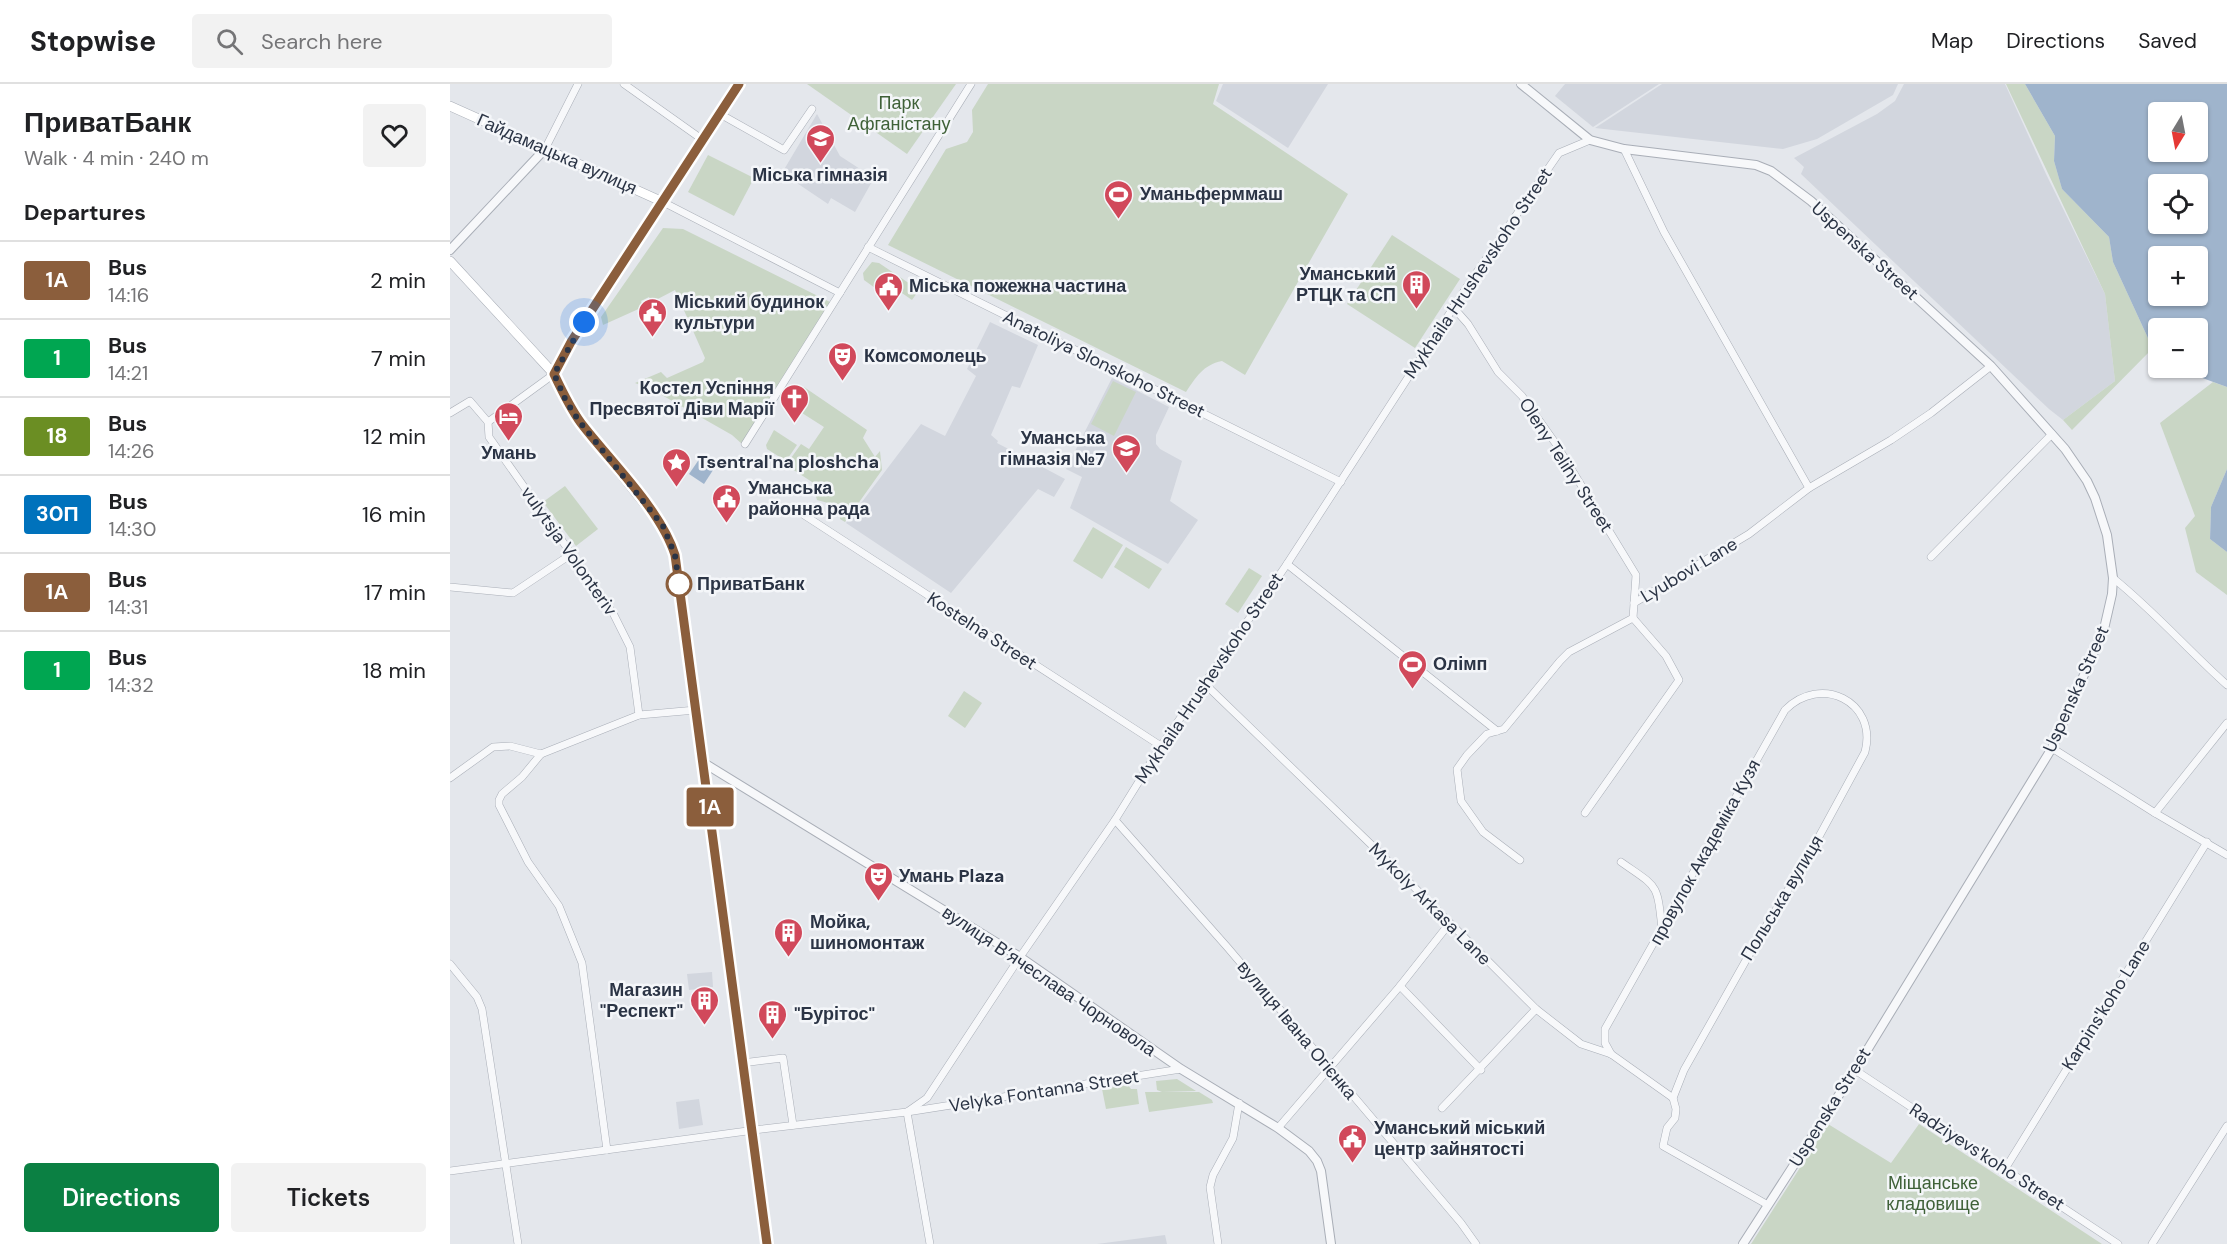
<!DOCTYPE html>
<html lang="en">
<head>
<meta charset="utf-8">
<style>
  :root { --surface:#fff; --page:#f2f2f2; --text:#202124; --muted:#757577; --line:#e0e0e0; --accent:#0b8043 }
  body { margin:0; font-family:"DM Sans",sans-serif; background:var(--page); color:var(--text); height:100vh; display:flex; flex-direction:column; font-size:22px; white-space:nowrap }
  * { box-sizing:border-box; margin:0 }
  p { font-size:20px; color:var(--muted) }
  .icon { flex:none; width:33px; height:33px; fill:none; stroke:currentColor; stroke-width:2; stroke-linecap:round; stroke-linejoin:round }
  .map { position:relative; flex:1; overflow:hidden }
  .panel { display:flex; flex-direction:column; background:var(--surface); width:450px }
  .panel>* { flex:none }
  .badge { padding:0 12px; border-radius:4px; font-size:21px; line-height:39px }
  .needle { width:39px; rotate:190deg }
  .buttons { position:absolute; left:1698px; top:18px; display:grid; gap:12px }
  .buttons a { display:grid; place-items:center; width:60px; height:60px; border-radius:6px; background:var(--surface); box-shadow:0 2px 4px #0004; font-size:30px }
  .you { position:absolute; width:30px; height:30px; margin:-15px; border:4px solid #fff; border-radius:50%; background:#1a73e8; box-shadow:0 0 0 9px #1a73e833 }
  .map>.badge { position:absolute; translate:-50% -50%; box-shadow:0 0 0 3px #fff }
  h2 { padding:0 24px; font-size:22px; line-height:54px }
  .round { display:grid; place-items:center; flex:none; width:63px; height:63px; border-radius:6px; background:var(--page) }
  .head { display:flex; align-items:center; justify-content:space-between; height:102px; padding:0 24px }
  h1 { font-size:28px; font-weight:600; line-height:45px }
  .primary-button { display:flex; gap:12px; margin-top:auto; padding:12px 24px }
  .primary-button a { flex:1; height:69px; border-radius:6px; background:var(--accent); color:#fff; font-size:24px; font-weight:600; line-height:69px; text-align:center }
  .primary-button a+a { background:var(--page); color:var(--text) }
  ul { padding:0; list-style:none }
  li { display:flex; align-items:center; gap:18px; height:78px; padding:0 24px; border-top:2px solid var(--line) }
  li div { flex:1 }
  li b { display:block; font-size:22px }
  li em { font-style:normal }
  li .badge { min-width:66px; font-weight:700; text-align:center }
  header { display:flex; align-items:center; gap:36px; box-sizing:border-box; height:84px; padding:0 30px; background:var(--surface); border-bottom:2px solid var(--line) }
  header strong { font-size:28px }
  nav { display:flex; gap:33px; margin-inline-start:auto; font-size:21px }
  .search { width:420px; height:54px; background:var(--page); display:flex; align-items:center; gap:15px; box-sizing:border-box; padding:0 21px; border-radius:6px; color:var(--muted); font-size:22px }
  main { display:flex; flex:1; min-height:0 }
  .map>svg:first-child { display:block }
  .built { fill:#d2d6de }
  .green { fill:#c9d6c5 }
  .water { fill:#9fb4cc; fill-rule:evenodd }
  .lines { fill:none; stroke-linecap:round; stroke-linejoin:round }
  .minor-casing { stroke:#a9aeb7; stroke-width:8 }
  .tertiary-casing { stroke:#a9aeb7; stroke-width:10 }
  .secondary-casing { stroke:#a9aeb7; stroke-width:10 }
  .minor { stroke:#f7f8fa; stroke-width:7 }
  .tertiary { stroke:#f7f8fa; stroke-width:8 }
  .secondary { stroke:#fff; stroke-width:9 }
  .line-casing { stroke:#fff; stroke-width:14 }
  .line { stroke:#8b5e3c; stroke-width:9 }
  .walk { stroke:#2b3445; stroke-width:6; stroke-dasharray:0 10.8 }
  .stop-dot { fill:#fff; stroke:#8b5e3c; stroke-width:3 }
  .labels { text-anchor:middle; stroke-width:5; stroke-linejoin:round; paint-order:stroke }
  .park-label { font-size:18px; fill:#3f6138; stroke:#f4f6f9 }
  .street-label { font-size:18px; fill:#2b3445; stroke:#f4f6f9 }
  .poi-label { font-size:18px; font-weight:bold; fill:#2b3445; stroke:#f4f6f9; text-anchor:start }
  .stop-label { font-size:18px; font-weight:bold; fill:#2b3445; stroke:#f4f6f9; text-anchor:start }
</style>
</head>
<body>
<header>
<strong>Stopwise</strong>
<div class="search"><svg class="icon" aria-label="search" viewBox="0 0 24 24"><circle cx="10" cy="10" r="6"/><path d="M15 15l6 6"/></svg>Search here</div>
<nav><a>Map</a><a>Directions</a><a>Saved</a></nav>
</header>
<main>
<section class="panel">
<div class="head"><div><h1>ПриватБанк</h1><p>Walk · 4 min · 240 m</p></div><a class="round"><svg class="icon" aria-label="heart" viewBox="0 0 24 24"><path d="M12 20l-8-8c-3-5 5-10 8-4 3-6 11-1 8 4z"/></svg></a></div>
<h2>Departures</h2>
<ul>
<li><span class="badge" style="background:#8b5e3c;color:#fff">1А</span><div><b>Bus</b><p>14:16</p></div><em>2 min</em></li>
<li><span class="badge" style="background:#00a651;color:#fff">1</span><div><b>Bus</b><p>14:21</p></div><em>7 min</em></li>
<li><span class="badge" style="background:#6b8e23;color:#fff">18</span><div><b>Bus</b><p>14:26</p></div><em>12 min</em></li>
<li><span class="badge" style="background:#0072bc;color:#fff">30П</span><div><b>Bus</b><p>14:30</p></div><em>16 min</em></li>
<li><span class="badge" style="background:#8b5e3c;color:#fff">1А</span><div><b>Bus</b><p>14:31</p></div><em>17 min</em></li>
<li><span class="badge" style="background:#00a651;color:#fff">1</span><div><b>Bus</b><p>14:32</p></div><em>18 min</em></li>
</ul>
<div class="primary-button"><a>Directions</a><a>Tickets</a></div>
</section>
<div class="map">
<svg width="1777" height="1160" viewBox="0 0 1777 1160">
  <rect width="100%" height="100%" fill="#e4e7ec"/>
  <!-- built -->
  <g class="built">
    <path d="M773,0H878L838,64L766,17Z"/>
    <path d="M1115,0H1209L1143,43L1105,12Z"/>
    <path d="M1212,0H1448L1443,11L1367,55L1333,65L1145,44Z"/>
    <path d="M1454,0H1555L1596,90L1655,210L1665,297L1613,336L1599,325L1351,90L1354,83L1344,74L1427,30L1445,17Z"/>
    <path d="M367,30L390,72L424,94L405,128L381,114L378,120L332,89Z"/>
    <path d="M540,238L588,261L570,304L562,302L541,351L548,357L547,359L615,395L604,413L588,405L501,509L396,439L471,340L495,352L526,292L517,285Z"/>
    <path d="M662,294L719,323L706,351V360L710,365L732,377L720,417L748,436L718,480L620,424L632,393L616,385Z"/>
    <path d="M262,888L263,903L239,906L237,890Z"/>
    <path d="M249,1015L253,1041L229,1045L226,1018Z"/>
    <path d="M715,1151L717,1160H647Z"/>
  </g>
  <!-- green -->
  <g class="green">
    <path d="M357,0H506L457,70Z"/>
    <path d="M538,0H769L763,20L898,110L795,291L772,277C753,281 746,293 736,308L438,161L496,65L517,58L523,48L522,26Z"/>
    <path d="M1556,0H1575L1605,52L1604,77L1612,105L1659,153L1663,178L1703,265L1708,270V284H1725L1728,286L1705,289L1702,265L1622,346L1613,336L1665,297L1655,210Z"/>
    <path d="M258,71L304,94L284,132L238,108Z"/>
    <path d="M213,144L233,145L380,218L292,360L282,351L203,306L185,299L211,288L217,294L253,278L255,274L225,206L202,218L199,213L191,217L193,223L153,241L151,233Z"/>
    <path d="M942,151L1010,195L965,264L897,220Z"/>
    <path d="M422,178L429,179L469,206L462,216L439,200L432,209L414,196L413,189Z"/>
    <path d="M663,297L686,308L664,352L641,340Z"/>
    <path d="M1763,298L1777,303V385L1761,423L1760,455L1777,468V511L1746,488L1735,444L1745,432L1710,339Z"/>
    <path d="M354,303L417,346L413,354L425,373L430,367L432,386L395,438L390,435L389,422L367,416L362,398L336,381L351,360L359,365L374,343L341,322Z"/>
    <path d="M324,346L347,361L336,377L317,365L316,361Z"/>
    <path d="M115,402L148,445L126,462L93,418Z"/>
    <path d="M643,443L673,461L652,495L623,477Z"/>
    <path d="M676,463L712,485L699,505L664,483Z"/>
    <path d="M799,484L812,492L788,529L775,520Z"/>
    <path d="M514,607L532,619L515,644L498,632Z"/>
    <path d="M727,995L746,1007L712,1008L707,1006L706,997Z"/>
    <path d="M678,1001L681,1005H687L689,1020L656,1025L652,1005Z"/>
    <path d="M695,1008H749L762,1016L763,1019L699,1028Z"/>
    <path d="M1378,1040L1441,1079L1469,1040L1652,1160H1301Z"/>
  </g>
  <!-- water -->
  <g class="water">
    <path d="M1575,0H1777V303L1725,284H1748V244H1708V270L1703,265L1663,178L1659,153L1612,105L1604,77L1605,52ZM1708,28H1748V68H1708ZM1708,100H1748V140H1708ZM1708,172H1748V212H1708Z"/>
    <path d="M250,374L265,383L254,400L239,390Z"/>
    <path d="M1777,385V468L1760,455L1761,423Z"/>
  </g>
  <g class="lines">
    <defs>
      <g id="minor">
        <path d="M174,0L253,56"/>
        <path d="M270,30L334,66L362,25"/>
        <path d="M95,65L128,0"/>
        <path d="M1174,65L1214,148L1359,404L1299,450L1184,519"/>
        <path d="M213,118L390,209"/>
        <path d="M418,163L891,398"/>
        <path d="M1003,223L1018,240L1048,288L1072,312L1106,360L1186,491L1183,534L1119,568L1110,577L1054,645L1037,650L1017,671L1007,685L1011,717L1033,748L1070,776"/>
        <path d="M0,329L20,317L38,338L39,353L163,529L180,563L189,631"/>
        <path d="M38,338L104,290"/>
        <path d="M295,360L521,0"/>
        <path d="M1359,404L1441,356L1481,329L1541,282"/>
        <path d="M354,431L711,662"/>
        <path d="M1481,473L1602,350"/>
        <path d="M837,480L1047,647"/>
        <path d="M1663,494C1704,527 1738,566 1777,601"/>
        <path d="M0,503L63,509L123,469"/>
        <path d="M755,600L933,772L1086,925L1131,960L1161,970L1223,1014"/>
        <path d="M1602,664L1705,729L1777,771"/>
        <path d="M91,670L72,693L52,710L49,716V721L78,778L109,822L132,879L157,1066"/>
        <path d="M0,694L43,663L60,662L91,670L189,631L246,626"/>
        <path d="M1135,729L1229,596L1216,572L1183,534"/>
        <path d="M1705,729L1777,639"/>
        <path d="M665,736L778,864L1011,1139L1026,1160"/>
        <path d="M1171,778C1208,804 1207,798 1212,845"/>
        <path d="M0,880L27,913L32,925L68,1160"/>
        <path d="M950,902L1031,986"/>
        <path d="M1161,970L1155,959V945L1335,626C1370,590 1428,617 1415,668L1359,771L1304,862L1234,986L1223,1014L1226,1025L1225,1034L1217,1044L1213,1062L1318,1121"/>
        <path d="M292,979L333,974L343,1041"/>
        <path d="M1405,986L1668,1160"/>
        <path d="M992,1024L1086,925"/>
        <path d="M457,1028L477,1014L570,873L665,736L711,662L837,480L1020,198L1109,69L1140,56"/>
        <path d="M457,1028L480,1160"/>
        <path d="M828,1044L950,902L999,840"/>
        <path d="M1555,1085L1757,758"/>
        <path d="M0,1087L312,1045L457,1028L731,985"/>
        <path d="M768,1160L760,1103L763,1091L783,1054L789,1019"/>
        <path d="M1702,1160L1777,1042"/>
      </g>
      <g id="tertiary">
        <path d="M1071,0L1140,56L1174,65L1306,81L1321,87L1361,117L1541,282L1615,365L1637,397L1645,414L1657,451L1663,494L1662,510L1654,545L1602,664L1405,986L1293,1160"/>
        <path d="M0,166L95,65"/>
        <path d="M254,679L570,873L731,985L828,1044L859,1067L867,1077L871,1087L881,1160"/>
      </g>
      <g id="secondary">
        <path d="M0,22L213,118"/>
        <path d="M0,177L104,290L116,317L129,337L213,443L225,471L317,1160"/>
        <path d="M104,290L121,258L289,0"/>
      </g>
    </defs>
    <!-- minor casing -->
    <use href="#minor" class="minor-casing"/>
    <!-- tertiary casing -->
    <use href="#tertiary" class="tertiary-casing"/>
    <!-- secondary casing -->
    <use href="#secondary" class="secondary-casing"/>
    <!-- minor -->
    <use href="#minor" class="minor"/>
    <!-- tertiary -->
    <use href="#tertiary" class="tertiary"/>
    <!-- secondary -->
    <use href="#secondary" class="secondary"/>
  </g>
  <g class="lines">
    <defs>
      <path id="line" d="M289,0L121,258L104,290C112,307 120,324 131,339C160,377 211,426 225,471L317,1160"/>
    </defs>
    <!-- line casing -->
    <use href="#line" class="line-casing"/>
    <!-- line -->
    <use href="#line" class="line"/>
    <!-- walk -->
    <path class="walk" d="M134,238L104,290L116,317L129,337L213,442L225,471L229,500"/>
  </g>
  <!-- icons -->
  <defs>
    <symbol id="school-pin" viewBox="-11 -11 22 30"><path d="M0 17L-7.5 6A9.5 9.5 0 1 1 7.5 6Z" fill="#d1495b" stroke="#f4f6f9"/><path d="M0-5L7-2L0 1L-7-2ZM-4 1L0 2.5L4 1V4Q0 6-4 4Z" fill="#fff"/></symbol>
    <symbol id="stadium-pin" viewBox="-11 -11 22 30"><path d="M0 17L-7.5 6A9.5 9.5 0 1 1 7.5 6Z" fill="#d1495b" stroke="#f4f6f9"/><path d="M0-5a6.5 5 0 1 0 0 10a6.5 5 0 1 0 0-10ZM-3.5-1.8h7v3.6h-7Z" fill="#fff"/></symbol>
    <symbol id="building-pin" viewBox="-11 -11 22 30"><path d="M0 17L-7.5 6A9.5 9.5 0 1 1 7.5 6Z" fill="#d1495b" stroke="#f4f6f9"/><path d="M-4-6H4V6H1V3H-1V6H-4ZM-2.5-4.3h1.7v1.8h-1.7ZM.8-4.3h1.7v1.8H.8ZM-2.5-1h1.7V.8h-1.7ZM.8-1h1.7V.8H.8Z" fill="#fff"/></symbol>
    <symbol id="civic-pin" viewBox="-11 -11 22 30"><path d="M0 17L-7.5 6A9.5 9.5 0 1 1 7.5 6Z" fill="#d1495b" stroke="#f4f6f9"/><path d="M-.6-6.5H3V-4.5H.6V-3L4-1V1h2V6H-6V1h2V-1L-.6-3ZM-1.2 2.5V6h2.4V2.5Z" fill="#fff"/></symbol>
    <symbol id="theatre-pin" viewBox="-11 -11 22 30"><path d="M0 17L-7.5 6A9.5 9.5 0 1 1 7.5 6Z" fill="#d1495b" stroke="#f4f6f9"/><path d="M-5-5.5Q0-4 5-5.5V0Q5 5 0 6Q-5 5-5 0ZM-3.3-2.5H-1v1.5H-3.3ZM1-2.5H3.3v1.5H1ZM-2.8 1Q0 5.5 2.8 1Z" fill="#fff"/></symbol>
    <symbol id="church-pin" viewBox="-11 -11 22 30"><path d="M0 17L-7.5 6A9.5 9.5 0 1 1 7.5 6Z" fill="#d1495b" stroke="#f4f6f9"/><path d="M-1.2-6h2.4v3.5h3.3v2.4h-3.3V6h-2.4V-.1h-3.3v-2.4h3.3Z" fill="#fff"/></symbol>
    <symbol id="hotel-pin" viewBox="-11 -11 22 30"><path d="M0 17L-7.5 6A9.5 9.5 0 1 1 7.5 6Z" fill="#d1495b" stroke="#f4f6f9"/><path d="M-6-4.5h1.5V1H6V5H4.5V3h-9V5H-6ZM-4 0a1.8 1.8 0 1 1 3.6 0ZM.5 0V-2.5h3Q6-2.5 6 0Z" fill="#fff"/></symbol>
    <symbol id="sight-pin" viewBox="-11 -11 22 30"><path d="M0 17L-7.5 6A9.5 9.5 0 1 1 7.5 6Z" fill="#d1495b" stroke="#f4f6f9"/><path d="M0-6L1.8-2.2L6-1.7L2.9 1.2L3.7 5.4L0 3.3L-3.7 5.4L-2.9 1.2L-6-1.7L-1.8-2.2Z" fill="#fff"/></symbol>
  </defs>
  <g fill-rule="evenodd">
    <use href="#school-pin" x="354" y="38" width="33" height="45"/>
    <use href="#stadium-pin" x="652" y="94" width="33" height="45"/>
    <use href="#building-pin" x="950" y="184" width="33" height="45"/>
    <use href="#civic-pin" x="422" y="186" width="33" height="45"/>
    <use href="#civic-pin" x="186" y="212" width="33" height="45"/>
    <use href="#theatre-pin" x="376" y="256" width="33" height="45"/>
    <use href="#church-pin" x="328" y="298" width="33" height="45"/>
    <use href="#hotel-pin" x="42" y="316" width="33" height="45"/>
    <use href="#school-pin" x="660" y="348" width="33" height="45"/>
    <use href="#sight-pin" x="210" y="362" width="33" height="45"/>
    <use href="#civic-pin" x="260" y="398" width="33" height="45"/>
    <use href="#stadium-pin" x="946" y="564" width="33" height="45"/>
    <use href="#theatre-pin" x="412" y="776" width="33" height="45"/>
    <use href="#building-pin" x="322" y="832" width="33" height="45"/>
    <use href="#building-pin" x="238" y="900" width="33" height="45"/>
    <use href="#building-pin" x="306" y="914" width="33" height="45"/>
    <use href="#civic-pin" x="886" y="1038" width="33" height="45"/>
  </g>
  <!-- markers -->
  <circle class="stop-dot" cx="229" cy="500" r="12"/>
  <g class="labels">
    <!-- park labels -->
    <g class="park-label">
      <text x="449" y="25">Парк<tspan x="449" dy="21">Афганістану</tspan></text>
      <text x="1483" y="1105">Міщанське<tspan x="1483" dy="21">кладовище</tspan></text>
    </g>
    <!-- street labels -->
    <g class="street-label">
      <text transform="translate(107 70) rotate(24)" y="6">Гайдамацька вулиця</text>
      <text transform="translate(1415 167) rotate(42)" y="6">Uspenska Street</text>
      <text transform="translate(1028 189) rotate(-56)" y="6">Mykhaila Hrushevskoho Street</text>
      <text transform="translate(654 280) rotate(26)" y="6">Anatoliya Slonskoho Street</text>
      <text transform="translate(1116 381) rotate(57)" y="6">Oleny Telihy Street</text>
      <text transform="translate(119 467) rotate(55)" y="6">vulytsja Volonteriv</text>
      <text transform="translate(1239 486) rotate(-31)" y="6">Lyubovi Lane</text>
      <text transform="translate(532 547) rotate(33)" y="6">Kostelna Street</text>
      <text transform="translate(759 594) rotate(-56)" y="6">Mykhaila Hrushevskoho Street</text>
      <text transform="translate(1626 605) rotate(-66)" y="6">Uspenska Street</text>
      <text transform="translate(1255 768) rotate(-61)" y="6">провулок Академіка Кузя</text>
      <text transform="translate(1332 814) rotate(-59)" y="6">Польська вулиця</text>
      <text transform="translate(980 820) rotate(45)" y="6">Mykoly Arkasa Lane</text>
      <text transform="translate(599 897) rotate(34)" y="6">вулиця В’ячеслава Чорновола</text>
      <text transform="translate(1656 921) rotate(-58)" y="6">Karpinsʹkoho Lane</text>
      <text transform="translate(847 946) rotate(50)" y="6">вулиця Івана Огієнка</text>
      <text transform="translate(594 1007) rotate(-9)" y="6">Velyka Fontanna Street</text>
      <text transform="translate(1380 1023) rotate(-58)" y="6">Uspenska Street</text>
      <text transform="translate(1537 1073) rotate(33)" y="6">Radziyevsʹkoho Street</text>
    </g>
    <!-- poi labels -->
    <g class="poi-label">
      <text x="370" y="97" text-anchor="middle">Міська гімназія</text>
      <text x="690" y="116">Уманьферммаш</text>
      <text x="946" y="196" text-anchor="end">Уманський<tspan x="946" dy="21">РТЦК та СП</tspan></text>
      <text x="459" y="208">Міська пожежна частина</text>
      <text x="224" y="224">Міський будинок<tspan x="224" dy="21">культури</tspan></text>
      <text x="414" y="278">Комсомолець</text>
      <text x="324" y="310" text-anchor="end">Костел Успіння<tspan x="324" dy="21">Пресвятої Діви Марії</tspan></text>
      <text x="655" y="360" text-anchor="end">Уманська<tspan x="655" dy="21">гімназія №7</tspan></text>
      <text x="59" y="375" text-anchor="middle">Умань</text>
      <text x="247" y="384">Tsentral'na ploshcha</text>
      <text x="298" y="410">Уманська<tspan x="298" dy="21">районна рада</tspan></text>
      <text x="983" y="586">Олімп</text>
      <text x="449" y="798">Умань Plaza</text>
      <text x="360" y="844">Мойка,<tspan x="360" dy="21">шиномонтаж</tspan></text>
      <text x="233" y="912" text-anchor="end">Магазин<tspan x="233" dy="21">"Респект"</tspan></text>
      <text x="344" y="936">"Бурітос"</text>
      <text x="924" y="1050">Уманський міський<tspan x="924" dy="21">центр зайнятості</tspan></text>
    </g>
    <!-- stop labels -->
    <g class="stop-label">
      <text x="247" y="506">ПриватБанк</text>
    </g>
  </g>
</svg>
<div class="buttons">
<a><svg class="needle" viewBox="-14 -14 28 28"><path d="M0-13l5 13h-10z" fill="#e53935"/><path d="M0 13l5-13h-10z" fill="#757577"/></svg></a>
<a><svg class="icon" aria-label="locate" viewBox="0 0 24 24"><circle cx="12" cy="12" r="6"/><path d="M12 2v4M12 18v4M2 12h4M18 12h4"/></svg></a>
<a>+</a>
<a>−</a>
</div>
<div class="you" style="left:134px;top:238px"></div>
<b class="badge" style="left:260px;top:723px;background:#8b5e3c;color:#fff">1А</b>
</div>
</main>
</body>
</html>
